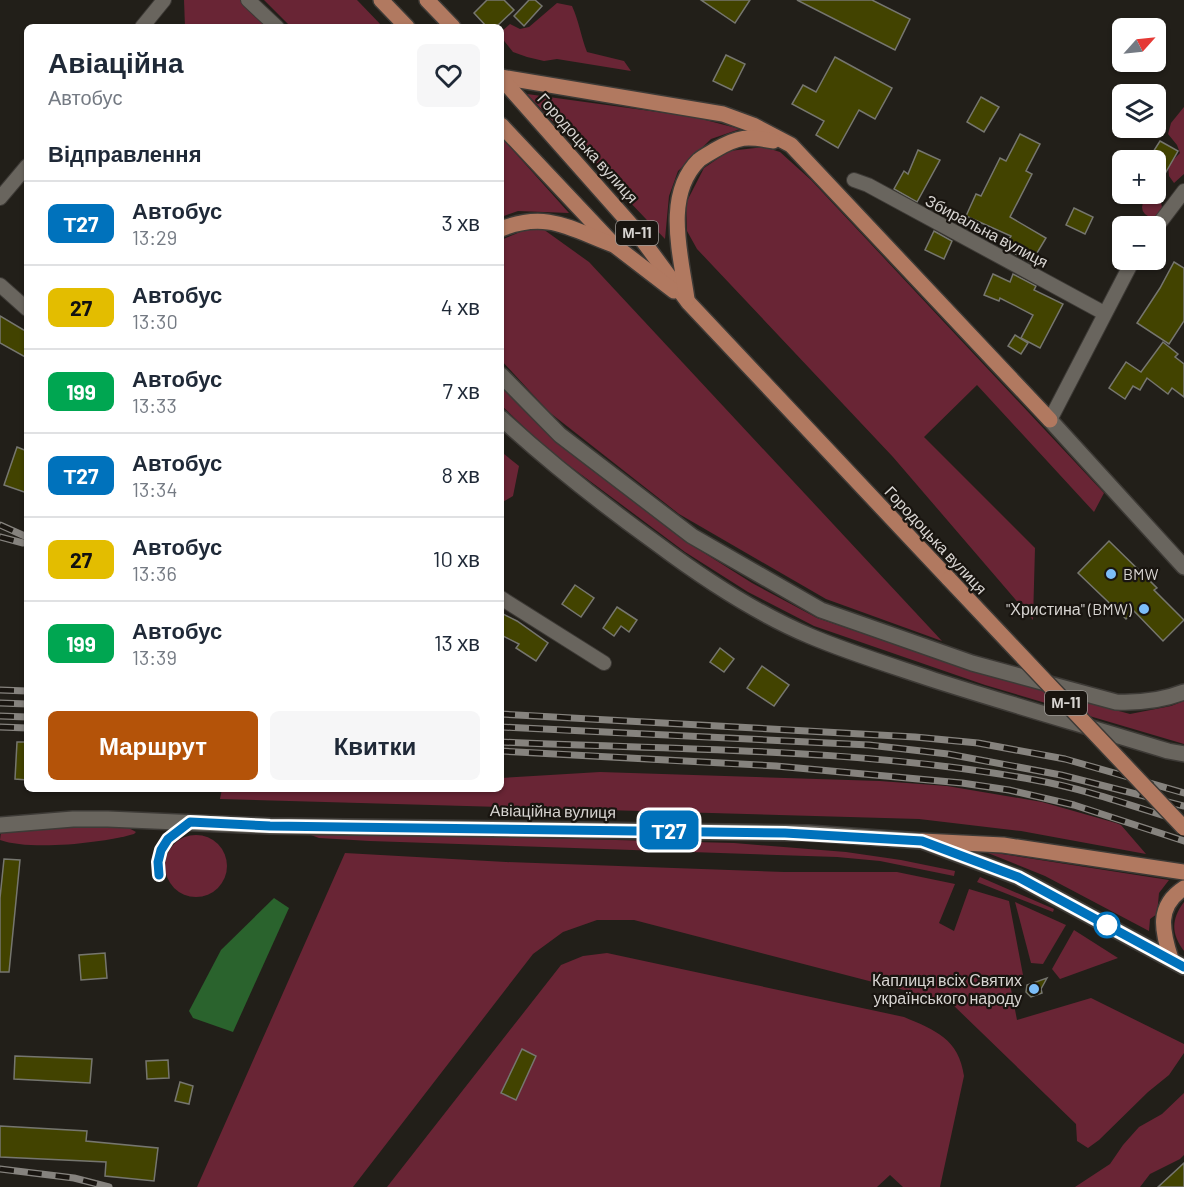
<!DOCTYPE html>
<html lang="uk">
<head>
<meta charset="utf-8">
<style>
  :root { --surface:#fff; --page:#f6f6f7; --text:#1f2937; --muted:#747a83; --line:#e0e1e3; --accent:#b45309 }
  body { margin:0; font-family:Barlow,sans-serif; background:var(--page); color:var(--text); height:100vh; display:flex; flex-direction:column; font-size:22px; white-space:nowrap }
  * { box-sizing:border-box; margin:0 }
  p { font-size:20px; color:var(--muted) }
  .icon { flex:none; width:33px; height:33px; fill:none; stroke:currentColor; stroke-width:2; stroke-linecap:round; stroke-linejoin:round }
  .map { position:relative; flex:1; overflow:hidden }
  .details { position:absolute; left:24px; top:24px; width:480px; height:768px; display:flex; flex-direction:column; background:var(--surface); border-radius:9px; box-shadow:0 2px 4px #0004 }
  .details>* { flex:none }
  .badge { padding:0 12px; border-radius:9px; font-size:21px; line-height:39px }
  .needle { width:39px; rotate:63deg }
  .tools { position:absolute; left:1112px; top:18px; display:grid; gap:12px }
  .tools a { display:grid; place-items:center; width:54px; height:54px; border-radius:9px; background:var(--surface); box-shadow:0 2px 4px #0004; font-size:30px }
  .map>.badge { position:absolute; translate:-50% -50%; box-shadow:0 0 0 3px #fff }
  h2 { padding:0 24px; font-size:22px; line-height:54px }
  .round { display:grid; place-items:center; flex:none; width:63px; height:63px; border-radius:9px; background:var(--page) }
  .head { display:flex; align-items:center; justify-content:space-between; height:102px; padding:0 24px }
  h1 { font-size:28px; font-weight:700; line-height:45px }
  .primary-button { display:flex; gap:12px; margin-top:auto; padding:12px 24px }
  .primary-button a { flex:1; height:69px; border-radius:9px; background:var(--accent); color:#fff; font-size:24px; font-weight:700; line-height:69px; text-align:center }
  .primary-button a+a { background:var(--page); color:var(--text) }
  ul { padding:0; list-style:none }
  li { display:flex; align-items:center; gap:18px; height:84px; padding:0 24px; border-top:2px solid var(--line) }
  li div { flex:1 }
  li b { display:block; font-size:22px }
  li em { font-style:normal }
  li .badge { min-width:66px; font-weight:700; text-align:center }
  .map>svg:first-child { display:block }
  .green { fill:#692535 }
  .water { fill:#2a632d }
  .building { fill:#424300; stroke:#76766f; stroke-width:1.5 }
  .lines { fill:none; stroke-linecap:round; stroke-linejoin:round }
  .minor-casing { stroke:#3d3a36; stroke-width:16 }
  .tertiary-casing { stroke:#3d3a36; stroke-width:18 }
  .primary-casing { stroke:#3d3a36; stroke-width:18 }
  .minor { stroke:#69655e; stroke-width:14 }
  .tertiary { stroke:#69655e; stroke-width:15 }
  .primary { stroke:#b17960; stroke-width:15 }
  .rail-casing { stroke:#86837e; stroke-width:7 }
  .rail { stroke:#191510; stroke-width:4.5; stroke-dasharray:14; stroke-linecap:butt }
  .primary-bridge-casing { stroke:#3d3a36; stroke-width:18; stroke-linecap:butt }
  .primary-bridge { stroke:#b17960; stroke-width:15 }
  .line-casing { stroke:#fff; stroke-width:14 }
  .line { stroke:#0072bc; stroke-width:9 }
  .poi-dot { fill:#7cbef9; stroke:#191510; stroke-width:2 }
  .stop-dot { fill:#fff; stroke:#0072bc; stroke-width:3 }
  .labels { text-anchor:middle; stroke-width:4.5; stroke-linejoin:round; paint-order:stroke }
  .shield { fill:#191510; stroke:#9e9b97; stroke-width:1.5 }
  .shield-label { font-size:15px; font-weight:bold; fill:#d7d4d1 }
  .street-label { font-size:16px; fill:#d7d4d1; stroke:#191510 }
  .poi-label { font-size:16px; fill:#d7d4d1; stroke:#191510; text-anchor:end }
</style>
</head>
<body>
<div class="map">
<svg width="1184" height="1187" viewBox="0 0 1184 1187">
  <rect width="100%" height="100%" fill="#221f19"/>
  <!-- green -->
  <g class="green">
    <path d="M184,0H243L274,27H185Z"/>
    <path d="M264,0H357L383,27H291Z"/>
    <path d="M557,3L572,6C579,21 581,37 587,52L624,61L631,71L557,59L544,61L527,57L513,52L501,37V32L510,24L520,29L529,27Z"/>
    <path d="M527,94L694,117L740,129L711,139L678,171L669,196L665,239Z"/>
    <path d="M1184,107V174L1174,183L1169,176L1168,165L1180,153L1177,145L1168,134L1171,123Z"/>
    <path d="M501,137L569,213L518,211L501,217Z"/>
    <path d="M764,147L780,152L811,180L1104,493L1094,512L977,385L924,437L1035,548L1033,620L893,457L697,249L687,231L686,203L704,168L729,151Z"/>
    <circle cx="1152" cy="207" r="10"/>
    <path d="M543,229L589,262L942,641L826,599L679,514L549,412L501,360V240L525,230Z"/>
    <path d="M501,387L556,442L690,544L752,583L817,618L986,675L1130,714L1171,706L1184,701V744L985,685L814,626L748,592L685,552L547,449L501,405Z"/>
    <path d="M501,447L504,454L519,466L513,496L501,503Z"/>
    <path d="M600,772L880,781L947,786L1042,802L1116,823L1121,825L1146,854L1021,831L919,819L220,799L222,789H501V778Z"/>
    <path d="M90,826L127,827L136,832L134,834C103,843 30,851 0,840L1,832L36,828Z"/>
    <path d="M303,832L734,843L846,852L901,860L955,871L954,876L880,861L837,857L370,841L319,838Z"/>
    <circle cx="196" cy="866" r="31"/>
    <path d="M983,851L1169,880L1159,893L1157,914L1150,919L1149,931L1045,876Z"/>
    <path d="M345,853L506,862L784,872H897L955,884L939,923L954,931L969,889L1009,901L1023,975L1010,984L1017,1020L1091,998L1184,1044V1053L1169,1075L1148,1092L1099,1140L1088,1148L1077,1141L1076,1124L950,1002L634,920H597L563,932L533,954L353,1187H197Z"/>
    <path d="M980,877L1054,909L1053,912L977,882Z"/>
    <path d="M1015,902L1066,925L1043,964L1031,963Z"/>
    <path d="M1184,902V951C1171,934 1171,919 1184,902Z"/>
    <path d="M1074,930L1118,958L1060,979L1052,969Z"/>
    <path d="M607,953L904,1017C935,1030 959,1039 964,1076L940,1187H903L890,1175L877,1187H387L561,965L583,956Z"/>
    <path d="M1184,1093V1155L1180,1159L1150,1174L1140,1187H1075L1110,1164L1123,1145L1139,1127L1162,1114Z"/>
  </g>
  <!-- water -->
  <path class="water" d="M274,898L289,908L233,1032L193,1018L189,1011L221,950Z"/>
  <!-- building -->
  <g class="building">
    <path d="M487,0H504L514,10L496,27H487L474,13Z"/>
    <path d="M529,0H535L542,6L524,26L514,16Z"/>
    <path d="M701,0H750L735,23Z"/>
    <path d="M797,0H872L910,19L895,50Z"/>
    <path d="M726,55L745,64L732,90L713,81Z"/>
    <path d="M835,57L892,88L875,119L859,110L838,148L816,135L824,121L792,104L803,85L816,92Z"/>
    <path d="M981,97L999,107L984,132L967,122Z"/>
    <path d="M1020,134L1040,144L1026,171L1032,174L1010,217L1046,238L1031,263L1004,247L1011,236L966,216L976,194L981,196L1000,158L1006,161Z"/>
    <path d="M1160,141L1178,151L1155,191V160H1148Z"/>
    <path d="M918,150L940,160L917,202L894,189L904,171L908,174Z"/>
    <path d="M1074,208L1093,217L1085,234L1066,225Z"/>
    <path d="M934,231L952,241L944,259L925,250Z"/>
    <path d="M1174,262L1184,268V321L1169,344L1137,323L1160,288Z"/>
    <path d="M993,274L1010,282L1013,274L1036,286L1034,290L1063,304L1040,348L1021,338L1033,315L1000,298L999,301L984,295Z"/>
    <path d="M0,316L27,332V358L0,343Z"/>
    <path d="M1015,335L1028,343L1021,354L1008,346Z"/>
    <path d="M1163,342L1178,354L1175,357L1184,364V397L1172,388L1168,394L1147,378L1140,390L1133,386L1125,399L1109,388L1126,362L1141,372Z"/>
    <path d="M17,447L27,451V493L4,485Z"/>
    <path d="M1109,541L1157,588L1154,590L1184,620L1163,641L1134,611L1126,619L1078,573Z"/>
    <path d="M575,585L594,598L581,617L562,604Z"/>
    <path d="M617,607L637,620L629,632L621,626L614,636L603,628Z"/>
    <path d="M501,613L517,621L548,643L536,661L516,648L519,644L501,635Z"/>
    <path d="M720,648L734,659L724,672L710,662Z"/>
    <path d="M762,666L789,685L774,706L747,688Z"/>
    <path d="M17,742H27V780L15,779Z"/>
    <path d="M4,859L20,860L9,972H0V898Z"/>
    <path d="M105,953L107,978L81,980L79,955Z"/>
    <path d="M1047,978L1041,989L1042,993L1031,997L1026,992L1027,985Z"/>
    <path d="M522,1049L536,1056L516,1100L501,1093Z"/>
    <path d="M15,1056L92,1059L90,1083L14,1079Z"/>
    <path d="M168,1060L169,1078L147,1079L146,1061Z"/>
    <path d="M180,1082L193,1086L189,1104L175,1101Z"/>
    <path d="M0,1126L87,1131L86,1141L158,1148L154,1181L105,1176L106,1162L0,1157Z"/>
    <path d="M1184,1163V1187H1158Z"/>
  </g>
  <g class="lines">
    <defs>
      <g id="minor">
        <path d="M248,0L277,27"/>
        <path d="M142,27L164,0"/>
        <path d="M854,180L868,185L1104,313"/>
        <path d="M0,198L27,166"/>
        <path d="M1155,229L1184,191"/>
        <path d="M0,285L27,309"/>
        <path d="M1050,420L1133,260"/>
        <path d="M501,598L604,663"/>
      </g>
      <g id="tertiary">
        <path d="M501,375L560,435L692,536L821,610L972,663L1116,702C1140,703 1161,701 1184,692"/>
        <path d="M501,418C550,463 602,504 656,543C704,579 755,613 810,636C850,653 893,666 934,680C1012,705 1090,727 1168,751L1184,754"/>
        <path d="M1050,420L1184,567"/>
        <path d="M0,825L73,819H108L270,826L808,833L922,841L1018,877L1184,967"/>
      </g>
      <g id="primary">
        <path d="M381,0L407,27"/>
        <path d="M427,0L453,27"/>
        <path d="M501,77L723,114L753,125L791,145L1050,420"/>
        <path d="M501,78L632,226L688,302L949,579"/>
        <path d="M501,125L614,245L674,291"/>
        <path d="M501,229C546,211 569,228 611,244"/>
        <path d="M687,299C681,256 663,195 699,160C704,156 710,153 715,150C739,136 747,136 773,141"/>
        <path d="M922,841L1003,845L1184,872"/>
        <path d="M1171,959C1162,931 1156,906 1184,888"/>
      </g>
    </defs>
    <!-- minor casing -->
    <use href="#minor" class="minor-casing"/>
    <!-- tertiary casing -->
    <use href="#tertiary" class="tertiary-casing"/>
    <!-- primary casing -->
    <use href="#primary" class="primary-casing"/>
    <!-- minor -->
    <use href="#minor" class="minor"/>
    <!-- tertiary -->
    <use href="#tertiary" class="tertiary"/>
    <!-- primary -->
    <use href="#primary" class="primary"/>
    <defs>
      <g id="rail">
        <path d="M0,525L27,537"/>
        <path d="M0,537L23,543"/>
        <path d="M0,690L27,691"/>
        <path d="M0,703L27,704"/>
        <path d="M501,714L915,737L978,743L1065,759L1184,793"/>
        <path d="M0,716L27,717"/>
        <path d="M0,727L27,728"/>
        <path d="M501,727L869,745L948,754L1061,775L1184,806"/>
        <path d="M501,742C678,750 861,748 1035,780C1086,789 1135,807 1184,822"/>
        <path d="M501,751L776,766L962,783L1009,790L1074,805L1184,841"/>
        <path d="M0,1169L74,1178L109,1187"/>
      </g>
    </defs>
    <!-- rail casing -->
    <use href="#rail" class="rail-casing"/>
    <!-- rail -->
    <use href="#rail" class="rail"/>
    <defs>
      <path id="primary-bridge" d="M949,579L1184,828"/>
    </defs>
    <!-- primary-bridge casing -->
    <use href="#primary-bridge" class="primary-bridge-casing"/>
    <!-- primary-bridge -->
    <use href="#primary-bridge" class="primary-bridge"/>
  </g>
  <g class="lines">
    <defs>
      <path id="line" d="M159,875L158,862L161,850L168,839L190,822L270,826L785,833L922,841L1018,877L1184,967"/>
    </defs>
    <!-- line casing -->
    <use href="#line" class="line-casing"/>
    <!-- line -->
    <use href="#line" class="line"/>
  </g>
  <!-- markers -->
  <g class="poi-dot">
    <circle cx="1111" cy="574" r="6"/>
    <circle cx="1144" cy="609" r="6"/>
    <circle cx="1034" cy="989" r="6"/>
  </g>
  <circle class="stop-dot" cx="1107" cy="925" r="12"/>
  <g class="labels">
    <!-- shield labels -->
    <g class="shield">
      <rect x="616" y="221" width="42" height="24" rx="4.5"/>
      <rect x="1045" y="691" width="42" height="24" rx="4.5"/>
    </g>
    <g class="shield-label">
      <text x="637" y="238">М-11</text>
      <text x="1066" y="708">М-11</text>
    </g>
    <!-- street labels -->
    <g class="street-label">
      <text transform="translate(588 148) rotate(48)" y="6">Городоцька вулиця</text>
      <text transform="translate(987 231) rotate(28)" y="6">Збиральна вулиця</text>
      <text transform="translate(936 540) rotate(47)" y="6">Городоцька вулиця</text>
      <text transform="translate(553 811) rotate(1)" y="6">Авіаційна вулиця</text>
    </g>
    <!-- poi labels -->
    <g class="poi-label">
      <text x="1123" y="580" text-anchor="start">BMW</text>
      <text x="1132" y="615">"Христина" (BMW)</text>
      <text x="1022" y="986">Каплиця всіх Святих<tspan x="1022" dy="18">українського народу</tspan></text>
    </g>
  </g>
</svg>
<div class="tools">
<a><svg class="needle" viewBox="-14 -14 28 28"><path d="M0-13l5 13h-10z" fill="#e53935"/><path d="M0 13l5-13h-10z" fill="#747a83"/></svg></a>
<a><svg class="icon" aria-label="layers" viewBox="0 0 24 24"><path d="M12 4l9 5-9 5-9-5zM3 14l9 5 9-5"/></svg></a>
<a>+</a>
<a>−</a>
</div>
<b class="badge" style="left:669px;top:830px;background:#0072bc;color:#fff">Т27</b>
<section class="details">
<div class="head"><div><h1>Авіаційна</h1><p>Автобус</p></div><a class="round"><svg class="icon" aria-label="heart" viewBox="0 0 24 24"><path d="M12 20l-8-8c-3-5 5-10 8-4 3-6 11-1 8 4z"/></svg></a></div>
<h2>Відправлення</h2>
<ul>
<li><span class="badge" style="background:#0072bc;color:#fff">Т27</span><div><b>Автобус</b><p>13:29</p></div><em>3 хв</em></li>
<li><span class="badge" style="background:#e3bd00;color:#111">27</span><div><b>Автобус</b><p>13:30</p></div><em>4 хв</em></li>
<li><span class="badge" style="background:#00a651;color:#fff">199</span><div><b>Автобус</b><p>13:33</p></div><em>7 хв</em></li>
<li><span class="badge" style="background:#0072bc;color:#fff">Т27</span><div><b>Автобус</b><p>13:34</p></div><em>8 хв</em></li>
<li><span class="badge" style="background:#e3bd00;color:#111">27</span><div><b>Автобус</b><p>13:36</p></div><em>10 хв</em></li>
<li><span class="badge" style="background:#00a651;color:#fff">199</span><div><b>Автобус</b><p>13:39</p></div><em>13 хв</em></li>
</ul>
<div class="primary-button"><a>Маршрут</a><a>Квитки</a></div>
</section>
</div>
</body>
</html>
